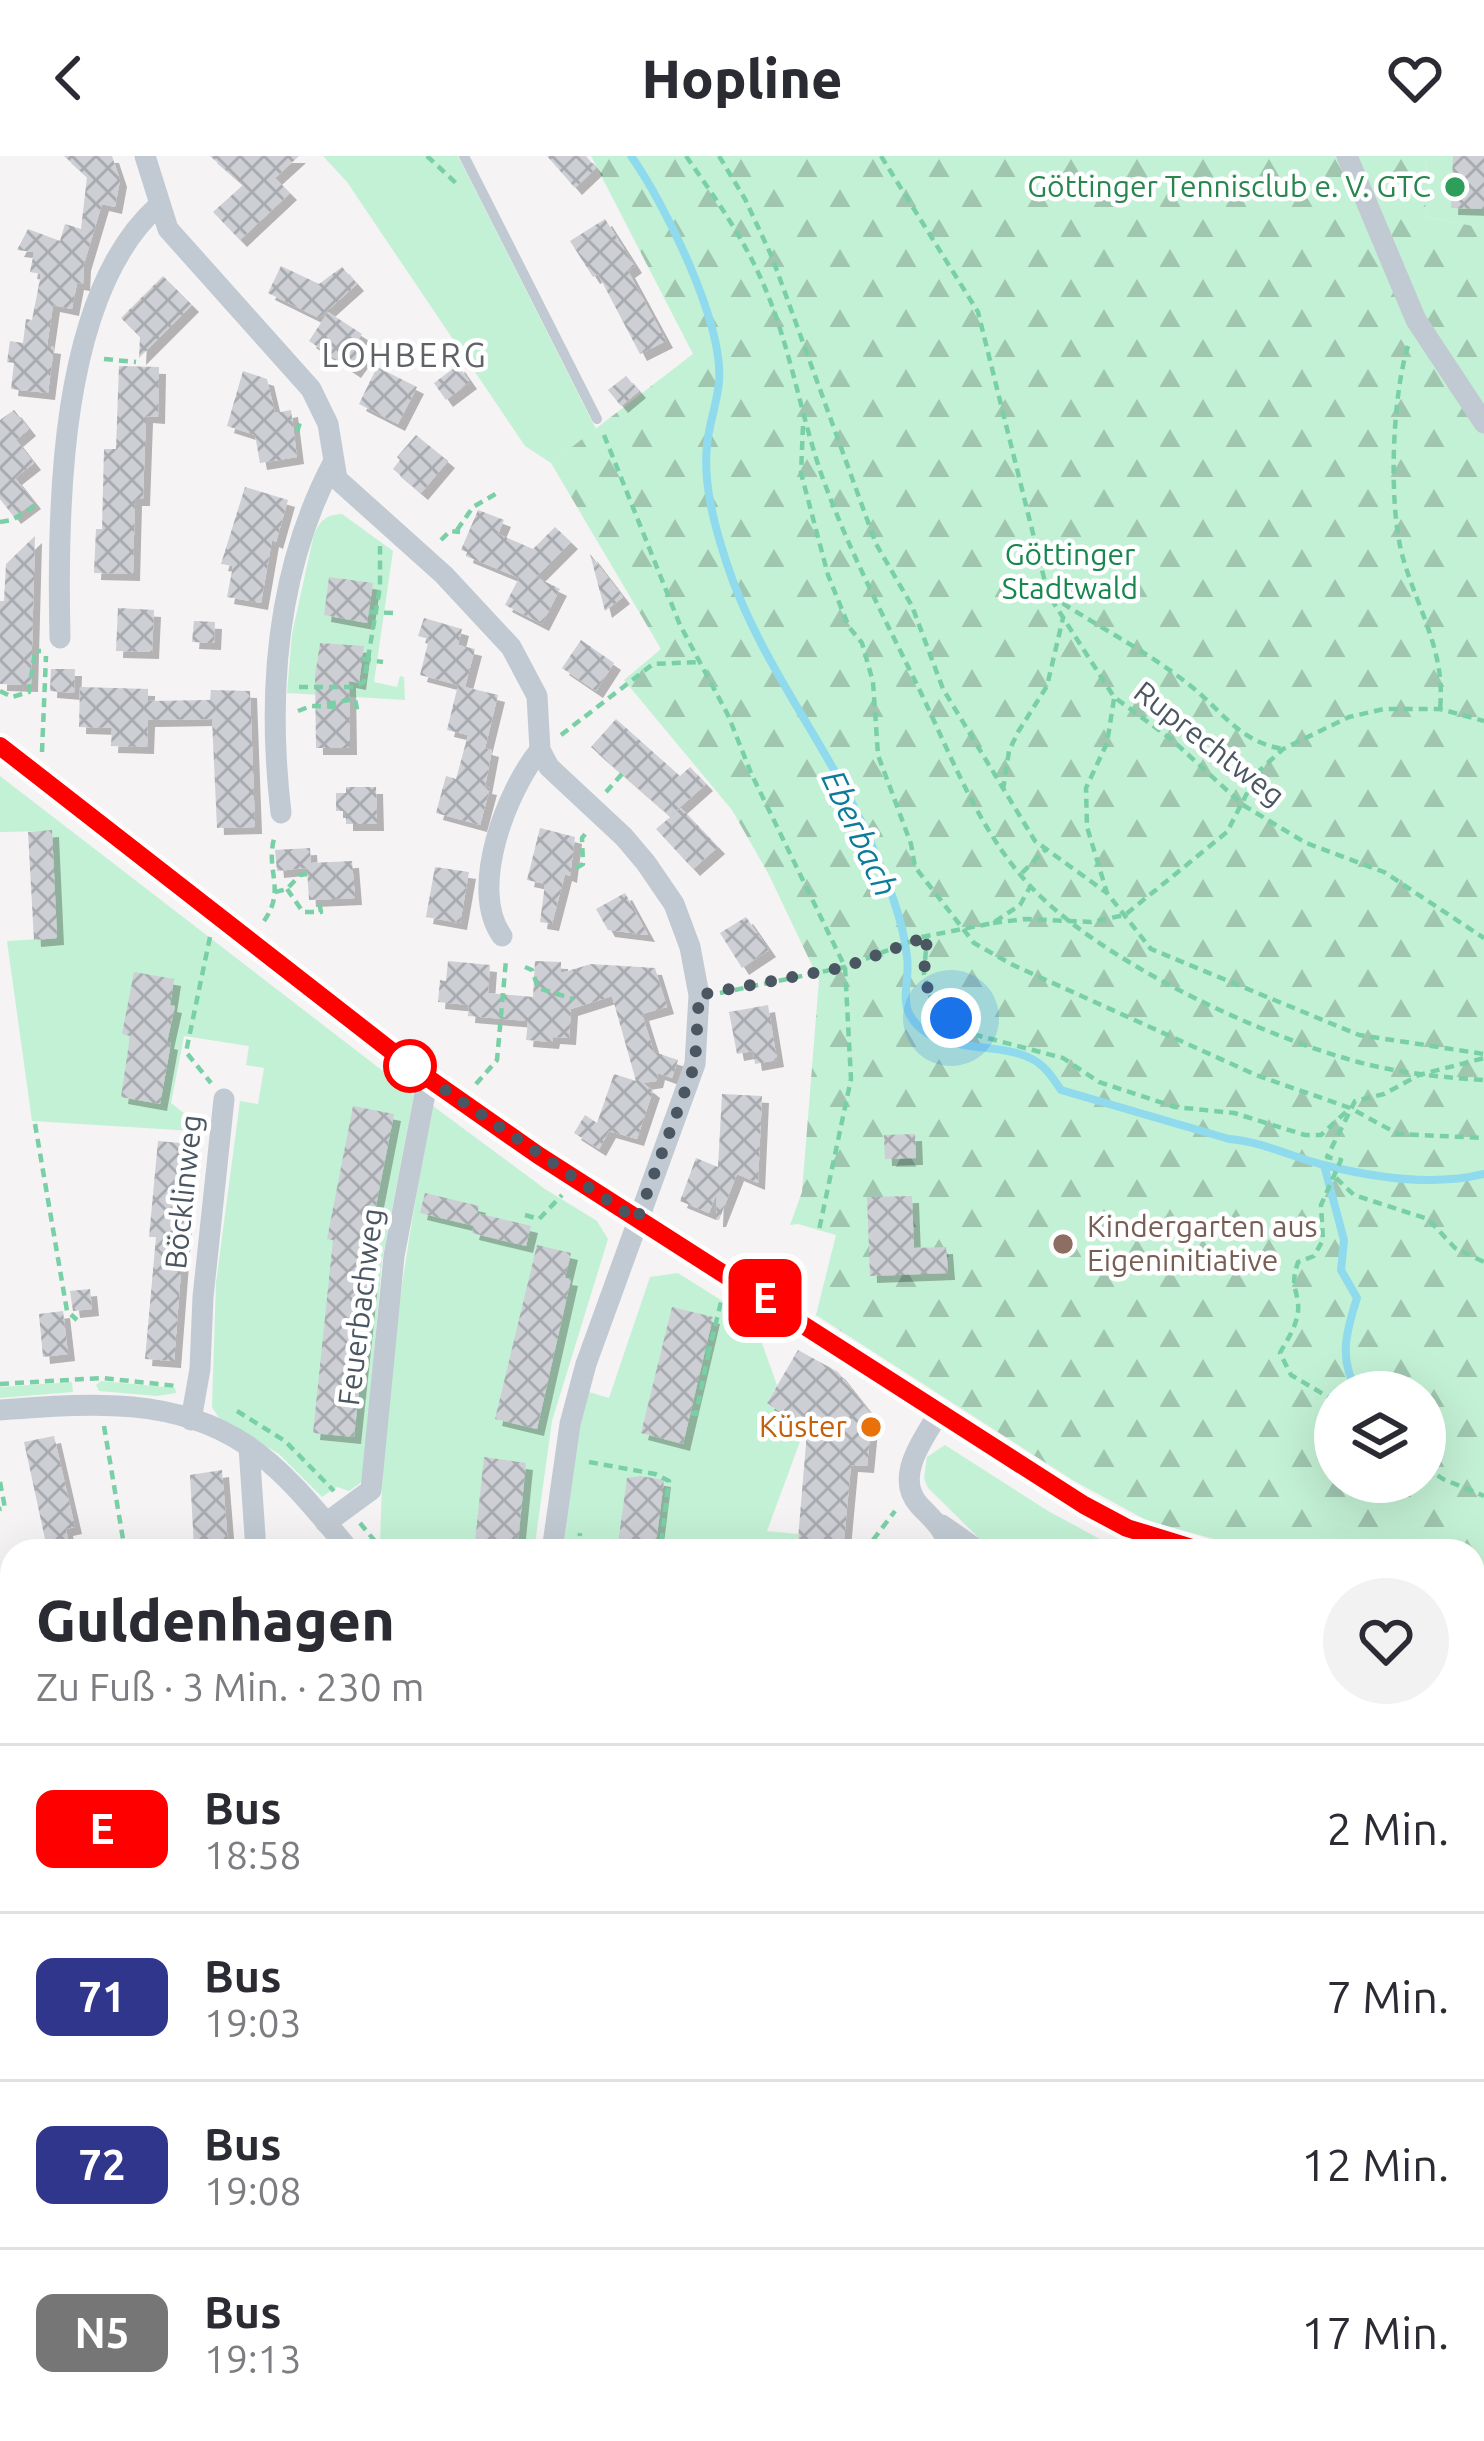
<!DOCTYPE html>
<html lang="de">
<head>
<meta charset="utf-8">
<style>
  :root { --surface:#fff; --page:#f2f2f3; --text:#2b2b33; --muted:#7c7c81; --line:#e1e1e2 }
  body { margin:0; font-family:Ubuntu,sans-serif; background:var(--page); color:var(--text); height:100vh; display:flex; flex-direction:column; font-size:45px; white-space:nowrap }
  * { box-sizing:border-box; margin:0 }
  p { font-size:39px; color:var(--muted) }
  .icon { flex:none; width:66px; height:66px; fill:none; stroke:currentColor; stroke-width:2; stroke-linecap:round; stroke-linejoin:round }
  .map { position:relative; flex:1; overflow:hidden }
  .sheet { position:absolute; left:0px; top:1383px; width:1485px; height:903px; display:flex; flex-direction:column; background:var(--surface); border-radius:36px 36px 0 0; box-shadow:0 12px 48px #0002 }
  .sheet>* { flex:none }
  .badge { padding:0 24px; border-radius:18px; font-size:42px; line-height:78px }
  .buttons { position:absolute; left:1314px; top:1215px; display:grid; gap:24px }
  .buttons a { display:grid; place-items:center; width:132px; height:132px; border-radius:50%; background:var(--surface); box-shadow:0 12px 48px #0002; font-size:60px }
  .you { position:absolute; width:60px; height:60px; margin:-30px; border:9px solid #fff; border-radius:50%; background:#1a73e8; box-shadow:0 0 0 18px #1a73e833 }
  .map>.badge { position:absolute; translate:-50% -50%; box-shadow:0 0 0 6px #fff }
  .round { display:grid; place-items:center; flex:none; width:126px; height:126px; border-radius:63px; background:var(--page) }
  .headline { display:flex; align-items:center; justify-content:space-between; height:204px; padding:0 36px }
  h1 { font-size:57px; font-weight:800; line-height:90px }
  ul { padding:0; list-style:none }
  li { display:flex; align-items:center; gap:36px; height:168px; padding:0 36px; border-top:3px solid var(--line) }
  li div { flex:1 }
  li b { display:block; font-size:45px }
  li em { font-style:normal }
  li .badge { min-width:132px; font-weight:700; text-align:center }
  header { display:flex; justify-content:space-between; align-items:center; height:156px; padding:0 36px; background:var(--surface); font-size:54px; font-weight:800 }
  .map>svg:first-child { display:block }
  .green { fill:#c3f1d5 }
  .forest { fill:url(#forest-firs); fill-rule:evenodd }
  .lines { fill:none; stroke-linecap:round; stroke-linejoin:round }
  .stream { stroke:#90daee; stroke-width:8 }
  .building { fill:url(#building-cross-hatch); filter:url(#shadow) }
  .path { stroke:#7ad0a6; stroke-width:4.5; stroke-dasharray:9 6; stroke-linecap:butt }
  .service { stroke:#c1cad2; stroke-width:10 }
  .minor { stroke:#c1cad2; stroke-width:21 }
  .line-casing { stroke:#fff; stroke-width:27 }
  .line { stroke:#f00; stroke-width:18 }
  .walk { stroke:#4a5661; stroke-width:12; stroke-dasharray:0 21.6 }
  .leisure-dot { fill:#2e9e5b; stroke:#fff; stroke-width:4.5 }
  .stop-dot { fill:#fff; stroke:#f00; stroke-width:6 }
  .education-dot { fill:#8d6e63; stroke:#fff; stroke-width:4.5 }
  .food-dot { fill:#e8710a; stroke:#fff; stroke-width:4.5 }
  .labels { text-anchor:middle; stroke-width:9; stroke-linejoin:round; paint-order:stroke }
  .leisure-label { font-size:30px; fill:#27864d; stroke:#fff; text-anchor:end }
  .park-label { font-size:30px; fill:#17864f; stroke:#fff }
  .street-label { font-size:30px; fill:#4a5661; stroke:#fff }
  .education-label { font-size:30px; fill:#785e54; stroke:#fff; text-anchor:start }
  .food-label { font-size:30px; fill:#c56008; stroke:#fff; text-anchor:end }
  .neighbourhood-label { font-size:33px; letter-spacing:3px; fill:#5f6368; stroke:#fff }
  .water-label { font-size:33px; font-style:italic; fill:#0c7c9b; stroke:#fff }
</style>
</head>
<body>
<header><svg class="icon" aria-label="back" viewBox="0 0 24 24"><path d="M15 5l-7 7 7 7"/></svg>Hopline<svg class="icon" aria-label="heart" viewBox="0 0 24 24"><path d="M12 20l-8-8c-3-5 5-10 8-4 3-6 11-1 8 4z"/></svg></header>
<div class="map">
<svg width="1484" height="2285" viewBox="0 0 1484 2285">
  <defs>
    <pattern id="forest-firs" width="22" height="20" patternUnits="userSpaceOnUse" patternTransform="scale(3)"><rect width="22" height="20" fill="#c3f1d5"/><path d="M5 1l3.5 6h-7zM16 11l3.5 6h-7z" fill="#a0c6b0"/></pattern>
    <pattern id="building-cross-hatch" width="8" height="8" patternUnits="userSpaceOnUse" patternTransform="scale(3)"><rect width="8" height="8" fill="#cdcfd5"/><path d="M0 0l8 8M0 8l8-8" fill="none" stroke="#a8abb0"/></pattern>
    <filter id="shadow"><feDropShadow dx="7" dy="7" stdDeviation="0" flood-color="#0004"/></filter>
  </defs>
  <rect width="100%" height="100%" fill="#f5f3f3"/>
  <!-- green -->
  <g class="green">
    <path d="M323,0H458L596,273L551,307L525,290L347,26Z"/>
    <path d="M1427,0H1484V72L1425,61Z"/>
    <path d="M342,358L393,395L374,526L397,531L400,520L404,521L405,544L287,537L292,478L314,378C321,364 326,359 342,358Z"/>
    <path d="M0,620L414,939L382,1105L363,1325L349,1335L337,1331L322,1341L279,1298L219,1262L212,1251L216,1127L240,945L258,948L264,912L246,909L249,890L184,880L171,947L189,961L194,975L32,965L7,785L57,782L51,675L0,676Z"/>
    <path d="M433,950L545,1033L597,1065L608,1083L552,1265L534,1395H380C382,1245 404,1097 433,950Z"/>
    <path d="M678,1117L754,1165L777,1229L767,1247L789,1262L808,1264L767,1375L798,1378L797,1395H563L579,1270L589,1236L609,1242L650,1121Z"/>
    <path d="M101,1225L175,1232L176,1237L157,1240L99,1235L96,1229Z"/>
    <path d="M72,1226L73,1236L0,1242V1231Z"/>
    <path d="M945,1289L1048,1355L1122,1395H986L981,1384L928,1332L924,1322L927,1301Z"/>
    <path d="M12,1638V1892L0,1883V1652Z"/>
    <path d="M1484,2142V2285H995L1033,2274H1473V2145Z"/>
    <path d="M463,2274H854L822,2280V2285H468Z"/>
  </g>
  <!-- forest -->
  <path class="forest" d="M591,0H1427L1425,61L1484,72V1454L1473,1451V1395H1258L1148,1365L1074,1325L816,1159L836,1079L798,1068L790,1069L802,1036L819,824L769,719L732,654L624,524L661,493L551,307L693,198ZM1335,1236H1425V1326H1335Z"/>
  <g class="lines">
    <!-- stream -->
    <g class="stream">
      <path d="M631,0C665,48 724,168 719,226C717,247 709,268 707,289C703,328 714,368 726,405C757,503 826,586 868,680C884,718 903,760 907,801C910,818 902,840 908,855C928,901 994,884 1030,902C1045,909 1052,921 1061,934L1229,983C1265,986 1293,1002 1328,1010C1377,1022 1436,1030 1484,1018"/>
      <path d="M1324,1009L1344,1084L1341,1114L1357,1142C1346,1176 1338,1204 1358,1236"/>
    </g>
  </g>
  <!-- building -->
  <g class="building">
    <path d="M64,0H112L120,24L115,51L102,48L84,108L83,128L77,127L72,153L53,149L47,190L54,191L48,237L11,233L14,207L7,206L10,185L23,187L26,163L32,164L41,118L30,116L34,96L17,94L28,73L60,85L65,68L81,73L87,21Z"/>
    <path d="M210,0H299L275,22L290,37L240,84L213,56L243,29Z"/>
    <path d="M547,0H586L596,12L575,32Z"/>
    <path d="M1453,0H1484V53L1451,52Z"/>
    <path d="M605,63L635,110L628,115L666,185L640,198L598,118L593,121L570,85Z"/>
    <path d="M281,110L319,128L342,111L357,128L319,162L268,137Z"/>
    <path d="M163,120L192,149L139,202L140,181L121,162Z"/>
    <path d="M328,156L362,178L354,190L366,198L354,215L309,185Z"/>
    <path d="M458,209L470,226L446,244L434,227Z"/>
    <path d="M119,210L159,211L158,261L146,260L143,343H135L133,418L94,417L96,373H102L104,293H116Z"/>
    <path d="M377,211L417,231L398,268L359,248Z"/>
    <path d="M243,215L267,223L275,257L291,254L297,301L260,307L255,279L227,270Z"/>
    <path d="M626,220L639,235L621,250L608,234Z"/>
    <path d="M14,254L29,273L16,284L34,307L15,322L34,346L14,361L0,343V264Z"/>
    <path d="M416,279L448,305L421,337L393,313L400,304L397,301Z"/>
    <path d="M245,331L288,344L276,386L272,384L261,447L227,441L233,410L221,408Z"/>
    <path d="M478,354L504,364L498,378L533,393L555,371L571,386L536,421L560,433L542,468L505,449L519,422L466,400L467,396L461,394Z"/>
    <path d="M35,380L31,529L0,528V445H4L6,408Z"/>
    <path d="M590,398L623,441L605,455Z"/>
    <path d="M329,421L373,427L367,467L324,459Z"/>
    <path d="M118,452L154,454L152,496L116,495Z"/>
    <path d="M424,462L462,473L458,489L475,493L465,531L498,539L485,592L492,594L485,631L490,632L480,669L436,657L446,620L456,623L468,579L447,574L458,529L420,519L429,483L418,480Z"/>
    <path d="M194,465L215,466L214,487L192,486Z"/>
    <path d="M581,484L614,507L596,535L562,512Z"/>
    <path d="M320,487L364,490L359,527L349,525L350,592H316L315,520Z"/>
    <path d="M51,513H75L74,537L50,535Z"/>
    <path d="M80,531L148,533V545L210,544L211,534L250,535L255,671L217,672L212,563L148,564L147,591L111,590L112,572L79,571Z"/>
    <path d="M616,563L680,620L690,611L706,628L670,660L591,591Z"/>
    <path d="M346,631H376L377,668H346V655H336V637H346Z"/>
    <path d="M681,652L718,691L693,713L656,673Z"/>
    <path d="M540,672L575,681L570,720L565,718L552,768L540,766L545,728L527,724Z"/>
    <path d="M52,674L57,782L34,784L28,676Z"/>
    <path d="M310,692L311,707L352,705L355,742L309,744L307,712L277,715L275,694Z"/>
    <path d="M435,711L469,716L460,767L426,761Z"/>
    <path d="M625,737L648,779L608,774L596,753Z"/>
    <path d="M746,761L769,794L742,812L720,777Z"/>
    <path d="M448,805L490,809L488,837L533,841L535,805L561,806V817L591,808L655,812L667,851L642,858L654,896L678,904L672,922L658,917L656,925L643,927L653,935L637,983L609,975L599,993L574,977L585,959L597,967L614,918L636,925L612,840L571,853L569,882L553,881L552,886L526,884L528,865L468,860L469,849L438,846L440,824L446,825Z"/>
    <path d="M134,816L174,823L170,849L175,850L167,886L171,887L160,948L121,941L130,880L122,878Z"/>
    <path d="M768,849L777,904L755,908L753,895L737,898L729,856Z"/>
    <path d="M722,938L762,940L758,1027L737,1018L719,1064H716L717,1036L709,1057L680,1045L696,1002L718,1011Z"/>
    <path d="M353,950L394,958L362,1121L371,1122L354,1281L313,1277L333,1084L327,1083Z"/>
    <path d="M915,978L916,1002L885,1003L884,979Z"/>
    <path d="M158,985L191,988L174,1205L145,1203L156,1081H149Z"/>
    <path d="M425,1037L479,1050L474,1070L420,1057Z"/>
    <path d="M912,1040L914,1092L946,1091L948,1117L870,1120L867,1041Z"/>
    <path d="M477,1057L531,1070L526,1090L472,1077Z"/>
    <path d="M537,1089L571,1097L565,1122L571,1123L537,1273L495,1263Z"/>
    <path d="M90,1133L92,1153L73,1155L70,1135Z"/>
    <path d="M672,1151L713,1161L683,1288L641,1277Z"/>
    <path d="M63,1155L68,1198L43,1201L39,1158Z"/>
    <path d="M798,1194L838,1216L872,1259L867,1310L851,1309L843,1395H797L808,1264L789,1262L767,1247Z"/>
    <path d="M54,1280L75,1371L66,1373L69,1388L47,1392L24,1286Z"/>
    <path d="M484,1301L526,1307L517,1395H474Z"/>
    <path d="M222,1314L228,1388L194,1391L190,1319Z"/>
    <path d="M640,1320L664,1324L655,1395H617L627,1322Z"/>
  </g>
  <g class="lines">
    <!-- path -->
    <g class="path">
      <path d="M427,0L458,29"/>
      <path d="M686,0C716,43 745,84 765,132C791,193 801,261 823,323C850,397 887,467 921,537C953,604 981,679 1033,733C1103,805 1245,872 1341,901C1388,916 1436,921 1484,924"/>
      <path d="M719,0L745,43L772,101L876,388L912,450L943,533L1035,685L1107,737"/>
      <path d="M881,0L978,156L1048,438L1114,541L1171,583L1243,649L1306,687L1384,716L1484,782"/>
      <path d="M1408,190C1392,241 1388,350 1403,402C1418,454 1446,497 1440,553"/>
      <path d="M104,203L136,206"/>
      <path d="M803,270L801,317L828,419L849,471L862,487L873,526L878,599L911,688L915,711L974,787L1013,809L1256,919L1350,952L1398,978L1484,982"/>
      <path d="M297,276L301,263"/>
      <path d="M604,279L680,469L728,559L751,617L845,811L851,923L819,1074"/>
      <path d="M0,366L12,364L36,349"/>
      <path d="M457,374L473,351L499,336"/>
      <path d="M441,384L450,375L460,376"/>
      <path d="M1050,439C1096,470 1149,496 1192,531C1224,557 1240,586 1283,593"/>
      <path d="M369,456L393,457"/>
      <path d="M362,503L383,506"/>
      <path d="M299,531H354L364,526L380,431V390"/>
      <path d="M0,535L12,541L29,536L35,495H41"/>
      <path d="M1114,543L1107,587L1086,632L1087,671L1107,737L1151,793L1359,879L1484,898"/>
      <path d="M327,548L355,543L358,558"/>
      <path d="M298,555L311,550L338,551"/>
      <path d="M561,579L653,508L699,506"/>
      <path d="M42,596L46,500"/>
      <path d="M1003,634L1009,595L1018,576L1047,530L1063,462"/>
      <path d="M606,636L622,618"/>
      <path d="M576,712L583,708L582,682L586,677"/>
      <path d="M1022,717L1046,693"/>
      <path d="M287,733L303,756H321L319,746"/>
      <path d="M275,736L287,733L300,719L307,718"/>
      <path d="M264,765C287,732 264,715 275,679"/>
      <path d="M993,767L1025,763L1091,766L1125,759L1227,676L1258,616L1283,593L1349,561L1384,553H1440L1484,565"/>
      <path d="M927,780L924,818L931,843L940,855L976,879L1063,902L1099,926L1175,951L1234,957L1305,979H1321L1348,954"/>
      <path d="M210,781L186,896L211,927"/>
      <path d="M525,811L532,814L538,832L573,843"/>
      <path d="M720,837L845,811L922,781L993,767L1020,749L1030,731"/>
      <path d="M476,928L497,904L506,804"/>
      <path d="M35,968L67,1155L77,1164"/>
      <path d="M1336,1022L1354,1039L1428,1063L1455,1092L1484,1106"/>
      <path d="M525,1059L539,1063L562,1039"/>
      <path d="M705,1194L709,1195L722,1142"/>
      <path d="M0,1228L102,1222L177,1230"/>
      <path d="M1335,1245L1291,1219L1280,1197C1288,1182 1300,1166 1298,1147C1295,1127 1291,1129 1298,1106L1314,1100L1323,1084L1321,1049L1341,1004L1327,1001L1355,945L1384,938L1419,919L1484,902"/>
      <path d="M237,1255L285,1285L334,1335"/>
      <path d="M691,1257L696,1258L709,1195"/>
      <path d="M104,1270L125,1395"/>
      <path d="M589,1306L655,1318L669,1325L660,1395"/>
      <path d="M1425,1311L1443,1323L1484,1340"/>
      <path d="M0,1326L5,1352L0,1353"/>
      <path d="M360,1367L383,1395"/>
      <path d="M873,1384L895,1355"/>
      <path d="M578,1395L580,1377"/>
      <path d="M778,1395L779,1386"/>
      <path d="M1473,1582L1475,1592H1484"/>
      <path d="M0,1645L7,1637L12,1641"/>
      <path d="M0,1747L12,1758"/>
      <path d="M458,2274L462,2285"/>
      <path d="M764,2274L767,2285"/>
      <path d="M867,2274L869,2285"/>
      <path d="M112,2285L148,2274"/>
      <path d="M1253,2285L1273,2275"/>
    </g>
    <!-- service -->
    <path class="service" d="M464,0L597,263"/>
    <!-- minor -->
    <g class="minor">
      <path d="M145,0L168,73L311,233L328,268L337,323L444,419L511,491L537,540L540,594L549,611L624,681L646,707L674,748L690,791L699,839L695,908L586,1208L570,1268L552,1395"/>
      <path d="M1347,0L1416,164L1484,267"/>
      <path d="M60,482C57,356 58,139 158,50"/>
      <path d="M0,590L408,908L593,1037L790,1157L1084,1349L1127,1372L1202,1395"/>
      <path d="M281,657C267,538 276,415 333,307"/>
      <path d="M502,780C468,733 507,634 540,594"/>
      <path d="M0,1254C84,1248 171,1239 245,1288C286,1315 319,1358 350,1395"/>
      <path d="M941,1254C925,1280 893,1321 919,1349C935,1366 944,1372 950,1395"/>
      <path d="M191,1264L200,1213L203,1141L224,943"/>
      <path d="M249,1291L256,1395"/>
      <path d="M326,1367L371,1334L394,1100L428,922"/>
      <path d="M942,1369L979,1395"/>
      <path d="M0,1453V1464"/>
      <path d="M1473,1465L1484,1467"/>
      <path d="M0,1911L12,1919"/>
      <path d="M1473,2126L1484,2122"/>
      <path d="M87,2274L90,2285"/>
      <path d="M421,2274L426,2285"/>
      <path d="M909,2274C937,2285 968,2282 998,2274"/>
    </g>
  </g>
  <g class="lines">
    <defs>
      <path id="line" d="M0,590L408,908L538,999L1084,1349L1127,1372L1202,1395"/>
    </defs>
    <!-- line casing -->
    <use href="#line" class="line-casing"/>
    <!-- line -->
    <use href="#line" class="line"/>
    <!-- walk -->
    <path class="walk" d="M410,910L637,1064L695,908L699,839L845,811L928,780C922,811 921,843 951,862"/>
  </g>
  <!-- markers -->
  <circle class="leisure-dot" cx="1455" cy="31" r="12"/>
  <circle class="stop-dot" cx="410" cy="910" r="24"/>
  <circle class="education-dot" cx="1063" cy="1088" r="12"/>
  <circle class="food-dot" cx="871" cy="1271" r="12"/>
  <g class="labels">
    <!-- leisure labels -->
    <g class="leisure-label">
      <text x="1431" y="41">Göttinger Tennisclub e. V. GTC</text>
    </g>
    <!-- park labels -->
    <g class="park-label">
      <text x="1070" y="409">Göttinger<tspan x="1070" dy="34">Stadtwald</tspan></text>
    </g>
    <!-- street labels -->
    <g class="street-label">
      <text transform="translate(1209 588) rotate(38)" y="10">Ruprechtweg</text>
      <text transform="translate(184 1036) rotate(-84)" y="10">Böcklinweg</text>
      <text transform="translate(361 1151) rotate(-83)" y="10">Feuerbachweg</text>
    </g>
    <!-- education labels -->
    <g class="education-label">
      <text x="1087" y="1081">Kindergarten aus<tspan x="1087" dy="34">Eigeninitiative</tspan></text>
    </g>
    <!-- food labels -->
    <g class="food-label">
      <text x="847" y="1281">Küster</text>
    </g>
    <!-- neighbourhood labels -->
    <g class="neighbourhood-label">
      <text x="405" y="211">LOHBERG</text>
    </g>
    <!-- water labels -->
    <g class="water-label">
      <text transform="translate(860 677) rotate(65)" y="12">Eberbach</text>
    </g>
  </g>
</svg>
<div class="buttons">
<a><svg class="icon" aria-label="layers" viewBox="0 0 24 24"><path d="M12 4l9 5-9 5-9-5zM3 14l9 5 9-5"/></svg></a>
</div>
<div class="you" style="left:951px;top:862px"></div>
<b class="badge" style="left:765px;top:1142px;background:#f00;color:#fff">E</b>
<section class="sheet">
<div class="headline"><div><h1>Guldenhagen</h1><p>Zu Fuß · 3 Min. · 230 m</p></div><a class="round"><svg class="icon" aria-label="heart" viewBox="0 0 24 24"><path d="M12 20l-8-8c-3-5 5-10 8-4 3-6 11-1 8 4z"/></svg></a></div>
<ul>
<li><span class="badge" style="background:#f00;color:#fff">E</span><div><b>Bus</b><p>18:58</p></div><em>2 Min.</em></li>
<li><span class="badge" style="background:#31368d;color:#fff">71</span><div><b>Bus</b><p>19:03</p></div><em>7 Min.</em></li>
<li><span class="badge" style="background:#31368d;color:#fff">72</span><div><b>Bus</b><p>19:08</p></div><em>12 Min.</em></li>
<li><span class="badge" style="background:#767676;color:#fff">N5</span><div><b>Bus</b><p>19:13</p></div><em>17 Min.</em></li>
</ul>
</section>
</div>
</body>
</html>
